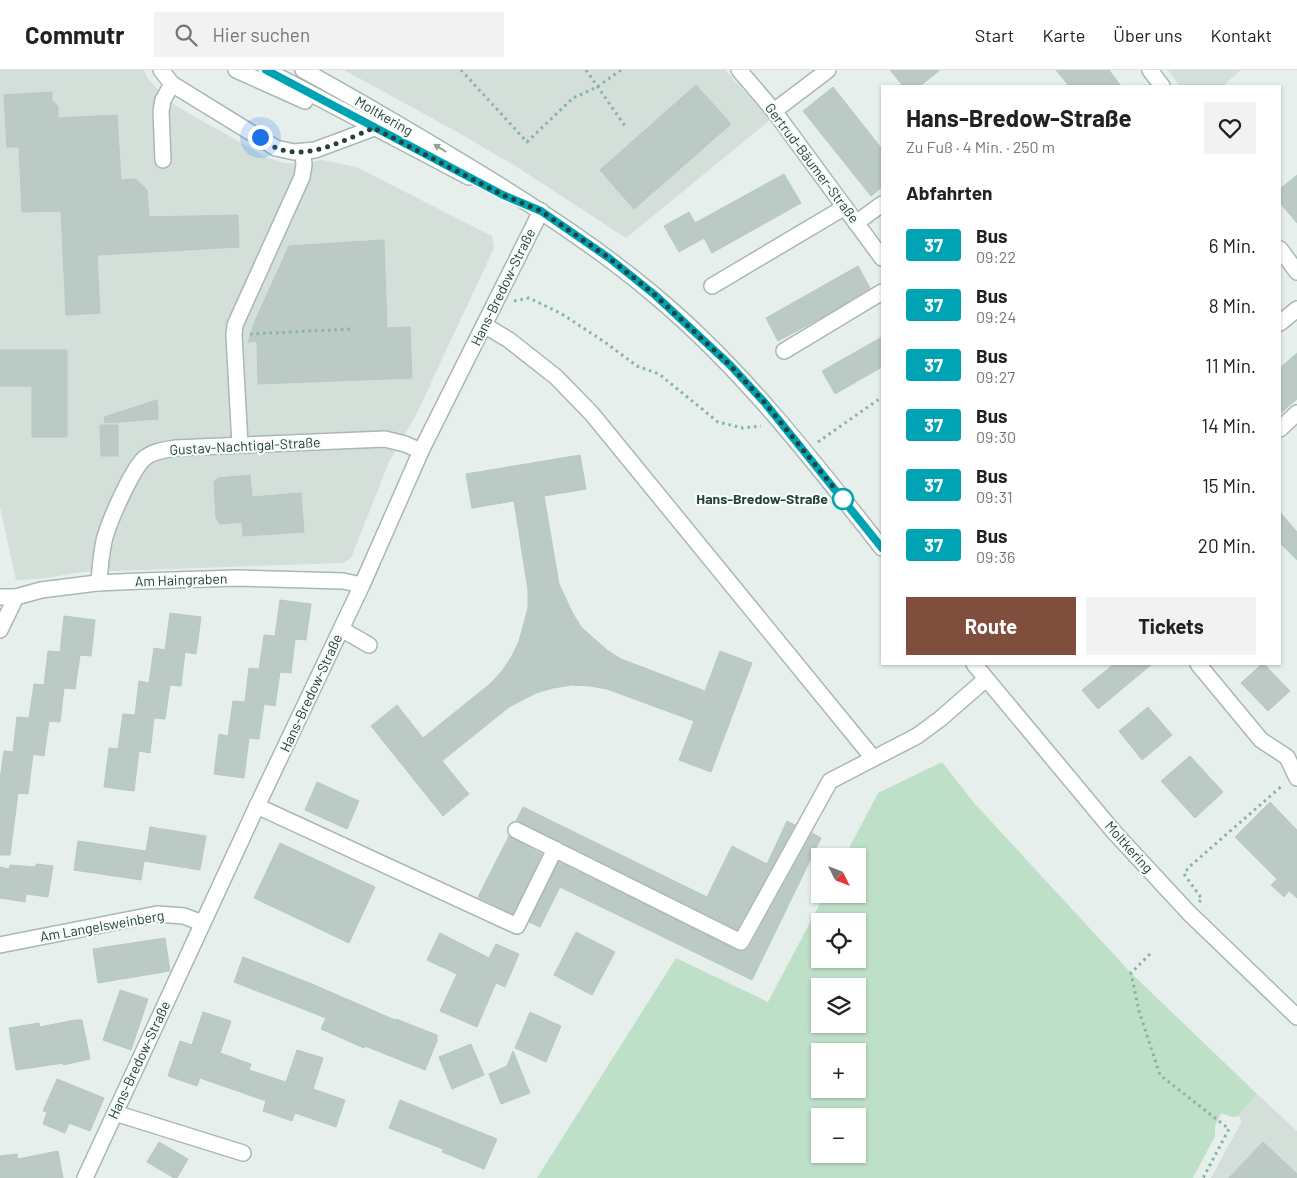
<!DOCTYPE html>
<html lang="de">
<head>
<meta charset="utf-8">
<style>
  :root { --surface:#fff; --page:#f2f2f2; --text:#222; --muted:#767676; --line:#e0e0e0; --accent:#804e3d }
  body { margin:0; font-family:Barlow,sans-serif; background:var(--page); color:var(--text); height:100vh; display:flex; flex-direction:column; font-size:19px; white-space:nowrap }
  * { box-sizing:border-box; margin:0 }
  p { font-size:16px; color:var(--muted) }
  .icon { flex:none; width:28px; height:28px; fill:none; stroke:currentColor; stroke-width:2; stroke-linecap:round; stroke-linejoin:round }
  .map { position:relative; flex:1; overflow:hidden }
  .details { position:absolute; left:881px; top:15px; width:400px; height:580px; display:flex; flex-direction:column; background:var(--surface); border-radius:0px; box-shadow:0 1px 4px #0004 }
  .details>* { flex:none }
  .badge { padding:0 10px; border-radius:4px; font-size:18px; line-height:32px }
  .needle { width:32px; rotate:132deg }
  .fabs { position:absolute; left:811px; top:778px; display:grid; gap:10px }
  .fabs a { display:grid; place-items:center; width:55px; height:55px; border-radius:0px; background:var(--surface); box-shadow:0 1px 4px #0004; font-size:25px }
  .you { position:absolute; width:25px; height:25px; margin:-12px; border:4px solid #fff; border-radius:50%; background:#1a73e8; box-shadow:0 0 0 8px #1a73e833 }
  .map>.badge { position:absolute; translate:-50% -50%; box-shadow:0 0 0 2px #fff }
  h2 { padding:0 25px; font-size:19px; line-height:45px }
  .round { display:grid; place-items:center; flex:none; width:52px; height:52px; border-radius:0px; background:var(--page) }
  .overview { display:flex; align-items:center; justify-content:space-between; height:85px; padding:0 25px }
  h1 { font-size:24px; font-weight:700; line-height:38px }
  .cta { display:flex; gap:10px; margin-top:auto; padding:10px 25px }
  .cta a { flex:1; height:58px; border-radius:0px; background:var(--accent); color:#fff; font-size:20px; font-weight:700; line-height:58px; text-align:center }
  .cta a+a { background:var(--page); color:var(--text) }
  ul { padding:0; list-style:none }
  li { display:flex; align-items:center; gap:15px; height:60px; padding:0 25px }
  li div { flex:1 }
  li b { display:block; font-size:19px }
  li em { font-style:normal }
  li .badge { min-width:55px; font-weight:700; text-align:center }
  header { display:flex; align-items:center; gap:30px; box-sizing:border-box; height:70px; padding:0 25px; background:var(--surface); border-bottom:1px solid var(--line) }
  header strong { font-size:24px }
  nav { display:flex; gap:28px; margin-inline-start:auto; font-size:18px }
  .search { width:350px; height:45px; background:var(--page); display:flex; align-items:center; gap:12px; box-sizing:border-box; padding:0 18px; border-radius:0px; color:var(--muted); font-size:19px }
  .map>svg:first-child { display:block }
  .built { fill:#d4dfda }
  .green { fill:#bfe0c8; fill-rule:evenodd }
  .building { fill:#bbcac4; stroke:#b8c9c2 }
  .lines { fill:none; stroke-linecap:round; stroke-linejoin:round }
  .minor-casing { stroke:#a8b8b2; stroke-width:18 }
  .path { stroke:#86b3a5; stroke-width:3; stroke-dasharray:2.5 4; stroke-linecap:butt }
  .minor { stroke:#fff; stroke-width:15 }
  .oneway { fill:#92a09c }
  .line-casing { stroke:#fff; stroke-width:11 }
  .line { stroke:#00a3b4; stroke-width:8 }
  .walk { stroke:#24423a; stroke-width:5; stroke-dasharray:0 9 }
  .stop-dot { fill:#fff; stroke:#00a3b4; stroke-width:2.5 }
  .labels { text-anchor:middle; stroke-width:4.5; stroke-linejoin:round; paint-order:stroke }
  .street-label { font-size:14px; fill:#24423a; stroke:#f7fbf9 }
  .stop-label { font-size:14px; font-weight:bold; fill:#24423a; stroke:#f7fbf9; text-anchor:end }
</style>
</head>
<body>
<header>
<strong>Commutr</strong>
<div class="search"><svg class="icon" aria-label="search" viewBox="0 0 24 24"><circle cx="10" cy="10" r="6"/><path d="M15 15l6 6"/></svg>Hier suchen</div>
<nav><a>Start</a><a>Karte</a><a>Über uns</a><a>Kontakt</a></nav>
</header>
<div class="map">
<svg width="1297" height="1108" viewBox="0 0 1297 1108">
  <rect width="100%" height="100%" fill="#e6efeb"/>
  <!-- built -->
  <g class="built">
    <path d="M0,0H144L147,7L158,20L176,36L266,87L284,93L302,94L322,90L356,97L492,166L494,178L416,345L389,392L351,488L343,493L82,502L40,509L16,510L0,437Z"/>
    <path d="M344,0H725L770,50L626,168L517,97L459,63Z"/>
    <path d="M1168,0H1241L1223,16H1180Z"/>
    <path d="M1257,1024L1297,1061V1108H1211L1242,1051L1238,1046Z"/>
  </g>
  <!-- green -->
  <path class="green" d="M942,692L975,734L1131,903L1257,1024L1238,1046L1232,1047L1221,1043L1215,1056V1066L1193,1108H537L676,888L768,932L825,824H858V786H845L878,723ZM820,851H858V889H820ZM820,916H858V954H820ZM820,981H858V1019H820ZM820,1046H858V1084H820Z"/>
  <!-- building -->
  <g class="building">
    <path d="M890,0H940L920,16H903Z"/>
    <path d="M1056,0H1109L1121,16H1069Z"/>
    <path d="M696,15L731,54L634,139L600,100Z"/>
    <path d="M833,17L882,79V117L871,126L803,41Z"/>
    <path d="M52,22V31L58,36V48L117,45L121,110L136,109L147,120L149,147L238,145L239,177L97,185L100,243L66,245L61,141L22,142L19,77H7L4,25Z"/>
    <path d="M784,104L801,133L712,183L704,168L679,182L664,156L689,142L695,153Z"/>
    <path d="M1297,105V153L1280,133V119Z"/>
    <path d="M384,170L387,258L410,257L412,308L258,314L257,271L248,272L255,251L289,176Z"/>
    <path d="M858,196L870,218L821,248L778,271L766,248Z"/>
    <path d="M882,267V297L835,324L822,301Z"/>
    <path d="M0,280H67V367H32V316H0Z"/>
    <path d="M1297,283V329L1280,344V298Z"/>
    <path d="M157,330L158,349L105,353L104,347Z"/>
    <path d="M100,355H118V386H101Z"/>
    <path d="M580,385L586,419L544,426L559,514L573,544L582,558L607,580L621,589L705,621L720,581L752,593L711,702L679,690L694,651L607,619L590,616L572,615L553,618L536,623L509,637L442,691L469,724L443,746L371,656L397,635L423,668L491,613L502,601L512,586L519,571L528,538V520L514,431L472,438L466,404Z"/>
    <path d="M250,405L252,427L301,423L304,462L243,466L242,452L220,454L216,448L214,412L218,408Z"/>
    <path d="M1280,442L1297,462V490L1280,473Z"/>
    <path d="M280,530L311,534L306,570L295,569L291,603L280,602L275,636L264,634L259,669L249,668L244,708L214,704L219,664L228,666L233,631L245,632L249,598L259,599L264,565L275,566Z"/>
    <path d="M170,543L201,547L196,584L185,582L181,616L170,615L165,649L154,648L150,683L139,681L134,721L104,717L109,678L118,679L123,644L135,645L139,611L149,613L154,578L165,580Z"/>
    <path d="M64,546L95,550L91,586L80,585L75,619L64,618L60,652L49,651L44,686L33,684L28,724L18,723L10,785H0V710L4,681L13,682L17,647L29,648L34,614L44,615L48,581L60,582Z"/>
    <path d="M1114,594H1152L1098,639L1082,620Z"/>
    <path d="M1262,594H1264L1290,621L1268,641L1241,613Z"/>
    <path d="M1148,637L1172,665L1142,690L1119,661Z"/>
    <path d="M1190,686L1223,722L1195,748L1161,711Z"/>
    <path d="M317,712L359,731L347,759L305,740Z"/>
    <path d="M1270,732L1297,760V828L1289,821L1284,827L1271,815L1277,809L1235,767Z"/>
    <path d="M523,737L707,827L732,776L767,794L787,751L795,755L737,860L516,751Z"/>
    <path d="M150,757L206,766L200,800L144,791L141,810L74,800L78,771L146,781Z"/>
    <path d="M812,763L821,768L752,910L560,817L540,857L529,852L559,792L737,880H746L749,877Z"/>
    <path d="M509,766L542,784L513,844L478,827Z"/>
    <path d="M280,773L375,817L349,873L254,828Z"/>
    <path d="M36,794L53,796L48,827L26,824L25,832L0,828V797L9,799L10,795L36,797Z"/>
    <path d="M576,862L615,882L592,925L554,905Z"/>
    <path d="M440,863L489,888L496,874L519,884L505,917L496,913L477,957L440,941L457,904L427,890Z"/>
    <path d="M165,868L170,901L98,913L93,879Z"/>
    <path d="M243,887L312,914L395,950L396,949L437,965V971L425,1000L365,976L364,978L321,959L326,948L234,912Z"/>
    <path d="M120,920L148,929L131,980L103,970Z"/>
    <path d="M203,942L231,951L220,983L251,994L249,1000L286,1012L297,980L323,988L313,1019L345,1030L336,1057L295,1043L292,1051L263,1041L266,1031L200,1008L197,1016L168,1006L180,971L192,975Z"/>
    <path d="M530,942L561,956L546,992L515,978Z"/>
    <path d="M75,950H82L90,989L63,995L64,993L16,1000L9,958L39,953L40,957Z"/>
    <path d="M471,974L484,1005L452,1019L439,987Z"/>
    <path d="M513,981L530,1023L501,1034L489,1004L507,996Z"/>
    <path d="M57,1009L104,1028L90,1061L69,1053L65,1063L43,1054L47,1042L43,1041Z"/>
    <path d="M400,1030L497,1069L484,1099L442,1082L443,1079L389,1058Z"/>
    <path d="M159,1072L188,1089L177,1108H174L147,1092Z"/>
    <path d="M1263,1072L1297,1104V1108H1229Z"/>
    <path d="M58,1081L63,1108H0V1086L17,1084L18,1089Z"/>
  </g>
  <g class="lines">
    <defs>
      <g id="minor">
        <path d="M161,0L172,14L276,78L294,82L315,80L374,58"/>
        <path d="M236,0L305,31"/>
        <path d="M266,0L469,107"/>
        <path d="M303,0C367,35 429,72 491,110C547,145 602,181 653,224C742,298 811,388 882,478"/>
        <path d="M739,0L774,41L882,188"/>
        <path d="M1150,0L1162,16"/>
        <path d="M774,41L828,0"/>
        <path d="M163,90L161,41L163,30L172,14"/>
        <path d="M856,153L882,134"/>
        <path d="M1280,179L1297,202"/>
        <path d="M712,216L845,137"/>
        <path d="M1280,253L1297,239"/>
        <path d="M484,255L509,270L556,307L592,344L873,688"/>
        <path d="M784,281L882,222"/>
        <path d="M1280,359L1297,343"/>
        <path d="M240,375L234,265L235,255L302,107L304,95L303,82"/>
        <path d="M99,513C100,498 101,482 105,467C110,450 133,396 146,387C154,381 165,380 175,378L385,369L405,374L421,381"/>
        <path d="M0,527H16L41,520L97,513L141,511L237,508L343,511L362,515"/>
        <path d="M341,559L369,575"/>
        <path d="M0,560L16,527"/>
        <path d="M974,594L1114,762L1189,843L1297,947"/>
        <path d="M1198,594L1261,670L1287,687L1297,708"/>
        <path d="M257,736L517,856L555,779"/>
        <path d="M516,760L741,872L830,711L917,666L940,649L986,609"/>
        <path d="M0,875L157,844L184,846L202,853"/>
        <path d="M115,1043L243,1083"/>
        <path d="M85,1108L257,736L362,515L421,381L541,141"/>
      </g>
    </defs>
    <!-- minor casing -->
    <use href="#minor" class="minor-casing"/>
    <!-- path -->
    <g class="path">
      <path d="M461,0L527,72L573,28L597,17L621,0"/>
      <path d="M586,0L625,56"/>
      <path d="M514,231L529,228L562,244L606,273L637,296L659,304L718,352L743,358L761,356"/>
      <path d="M250,264L351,259"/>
      <path d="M818,372L882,327"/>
      <path d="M1199,832L1202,829L1184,804L1189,797L1283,715"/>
      <path d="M1150,884L1131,903L1139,941L1160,1005L1229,1059L1203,1108"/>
    </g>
    <!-- minor -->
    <use href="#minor" class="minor"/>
  </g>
  <!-- one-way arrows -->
  <defs><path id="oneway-solid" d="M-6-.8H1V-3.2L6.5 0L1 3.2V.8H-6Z" transform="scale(1.25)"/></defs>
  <use class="oneway" href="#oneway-solid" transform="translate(440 78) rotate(-148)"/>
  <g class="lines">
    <defs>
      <path id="line" d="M266,0L503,125L541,141L609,188L655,225L730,295L765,333L882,478"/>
    </defs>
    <!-- line casing -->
    <use href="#line" class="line-casing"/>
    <!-- line -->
    <use href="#line" class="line"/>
    <!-- walk -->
    <path class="walk" d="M260,67C265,71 271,75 276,78C309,91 345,69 374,58L503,125L541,141L609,188L655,225L730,295L765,333L843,429"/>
  </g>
  <!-- markers -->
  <circle class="stop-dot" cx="843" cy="429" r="10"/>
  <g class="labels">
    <!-- street labels -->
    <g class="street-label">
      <text transform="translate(384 46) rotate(30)" y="5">Moltkering</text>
      <text transform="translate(812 93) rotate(53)" y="5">Gertrud-Bäumer-Straße</text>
      <text transform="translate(503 217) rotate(-64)" y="5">Hans-Bredow-Straße</text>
      <text transform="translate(245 376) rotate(-3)" y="5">Gustav-Nachtigal-Straße</text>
      <text transform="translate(181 510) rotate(-2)" y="5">Am Haingraben</text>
      <text transform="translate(311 623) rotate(-65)" y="5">Hans-Bredow-Straße</text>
      <text transform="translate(1129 777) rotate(48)" y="5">Moltkering</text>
      <text transform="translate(102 856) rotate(-10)" y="5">Am Langelsweinberg</text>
      <text transform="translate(139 990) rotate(-65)" y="5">Hans-Bredow-Straße</text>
    </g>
    <!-- stop labels -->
    <g class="stop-label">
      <text x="828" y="434">Hans-Bredow-Straße</text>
    </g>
  </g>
</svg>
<div class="fabs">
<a><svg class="needle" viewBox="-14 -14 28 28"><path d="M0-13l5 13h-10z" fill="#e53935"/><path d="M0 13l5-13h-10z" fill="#767676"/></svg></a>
<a><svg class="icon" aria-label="locate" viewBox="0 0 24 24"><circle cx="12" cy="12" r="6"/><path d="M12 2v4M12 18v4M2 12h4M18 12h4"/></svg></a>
<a><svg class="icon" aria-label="layers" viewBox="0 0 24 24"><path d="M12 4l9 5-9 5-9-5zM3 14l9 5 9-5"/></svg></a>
<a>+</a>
<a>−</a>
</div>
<div class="you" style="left:260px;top:67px"></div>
<section class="details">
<div class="overview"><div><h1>Hans-Bredow-Straße</h1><p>Zu Fuß · 4 Min. · 250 m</p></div><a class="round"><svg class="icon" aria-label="heart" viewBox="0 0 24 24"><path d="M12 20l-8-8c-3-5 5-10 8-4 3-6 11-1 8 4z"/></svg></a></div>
<h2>Abfahrten</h2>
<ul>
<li><span class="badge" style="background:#00a3b4;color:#fff">37</span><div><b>Bus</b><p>09:22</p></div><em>6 Min.</em></li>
<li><span class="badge" style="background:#00a3b4;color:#fff">37</span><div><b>Bus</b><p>09:24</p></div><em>8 Min.</em></li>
<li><span class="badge" style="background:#00a3b4;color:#fff">37</span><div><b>Bus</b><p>09:27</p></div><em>11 Min.</em></li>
<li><span class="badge" style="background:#00a3b4;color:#fff">37</span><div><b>Bus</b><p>09:30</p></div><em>14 Min.</em></li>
<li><span class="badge" style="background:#00a3b4;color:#fff">37</span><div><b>Bus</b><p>09:31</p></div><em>15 Min.</em></li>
<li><span class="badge" style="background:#00a3b4;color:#fff">37</span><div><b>Bus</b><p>09:36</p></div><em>20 Min.</em></li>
</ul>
<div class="cta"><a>Route</a><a>Tickets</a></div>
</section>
</div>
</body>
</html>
